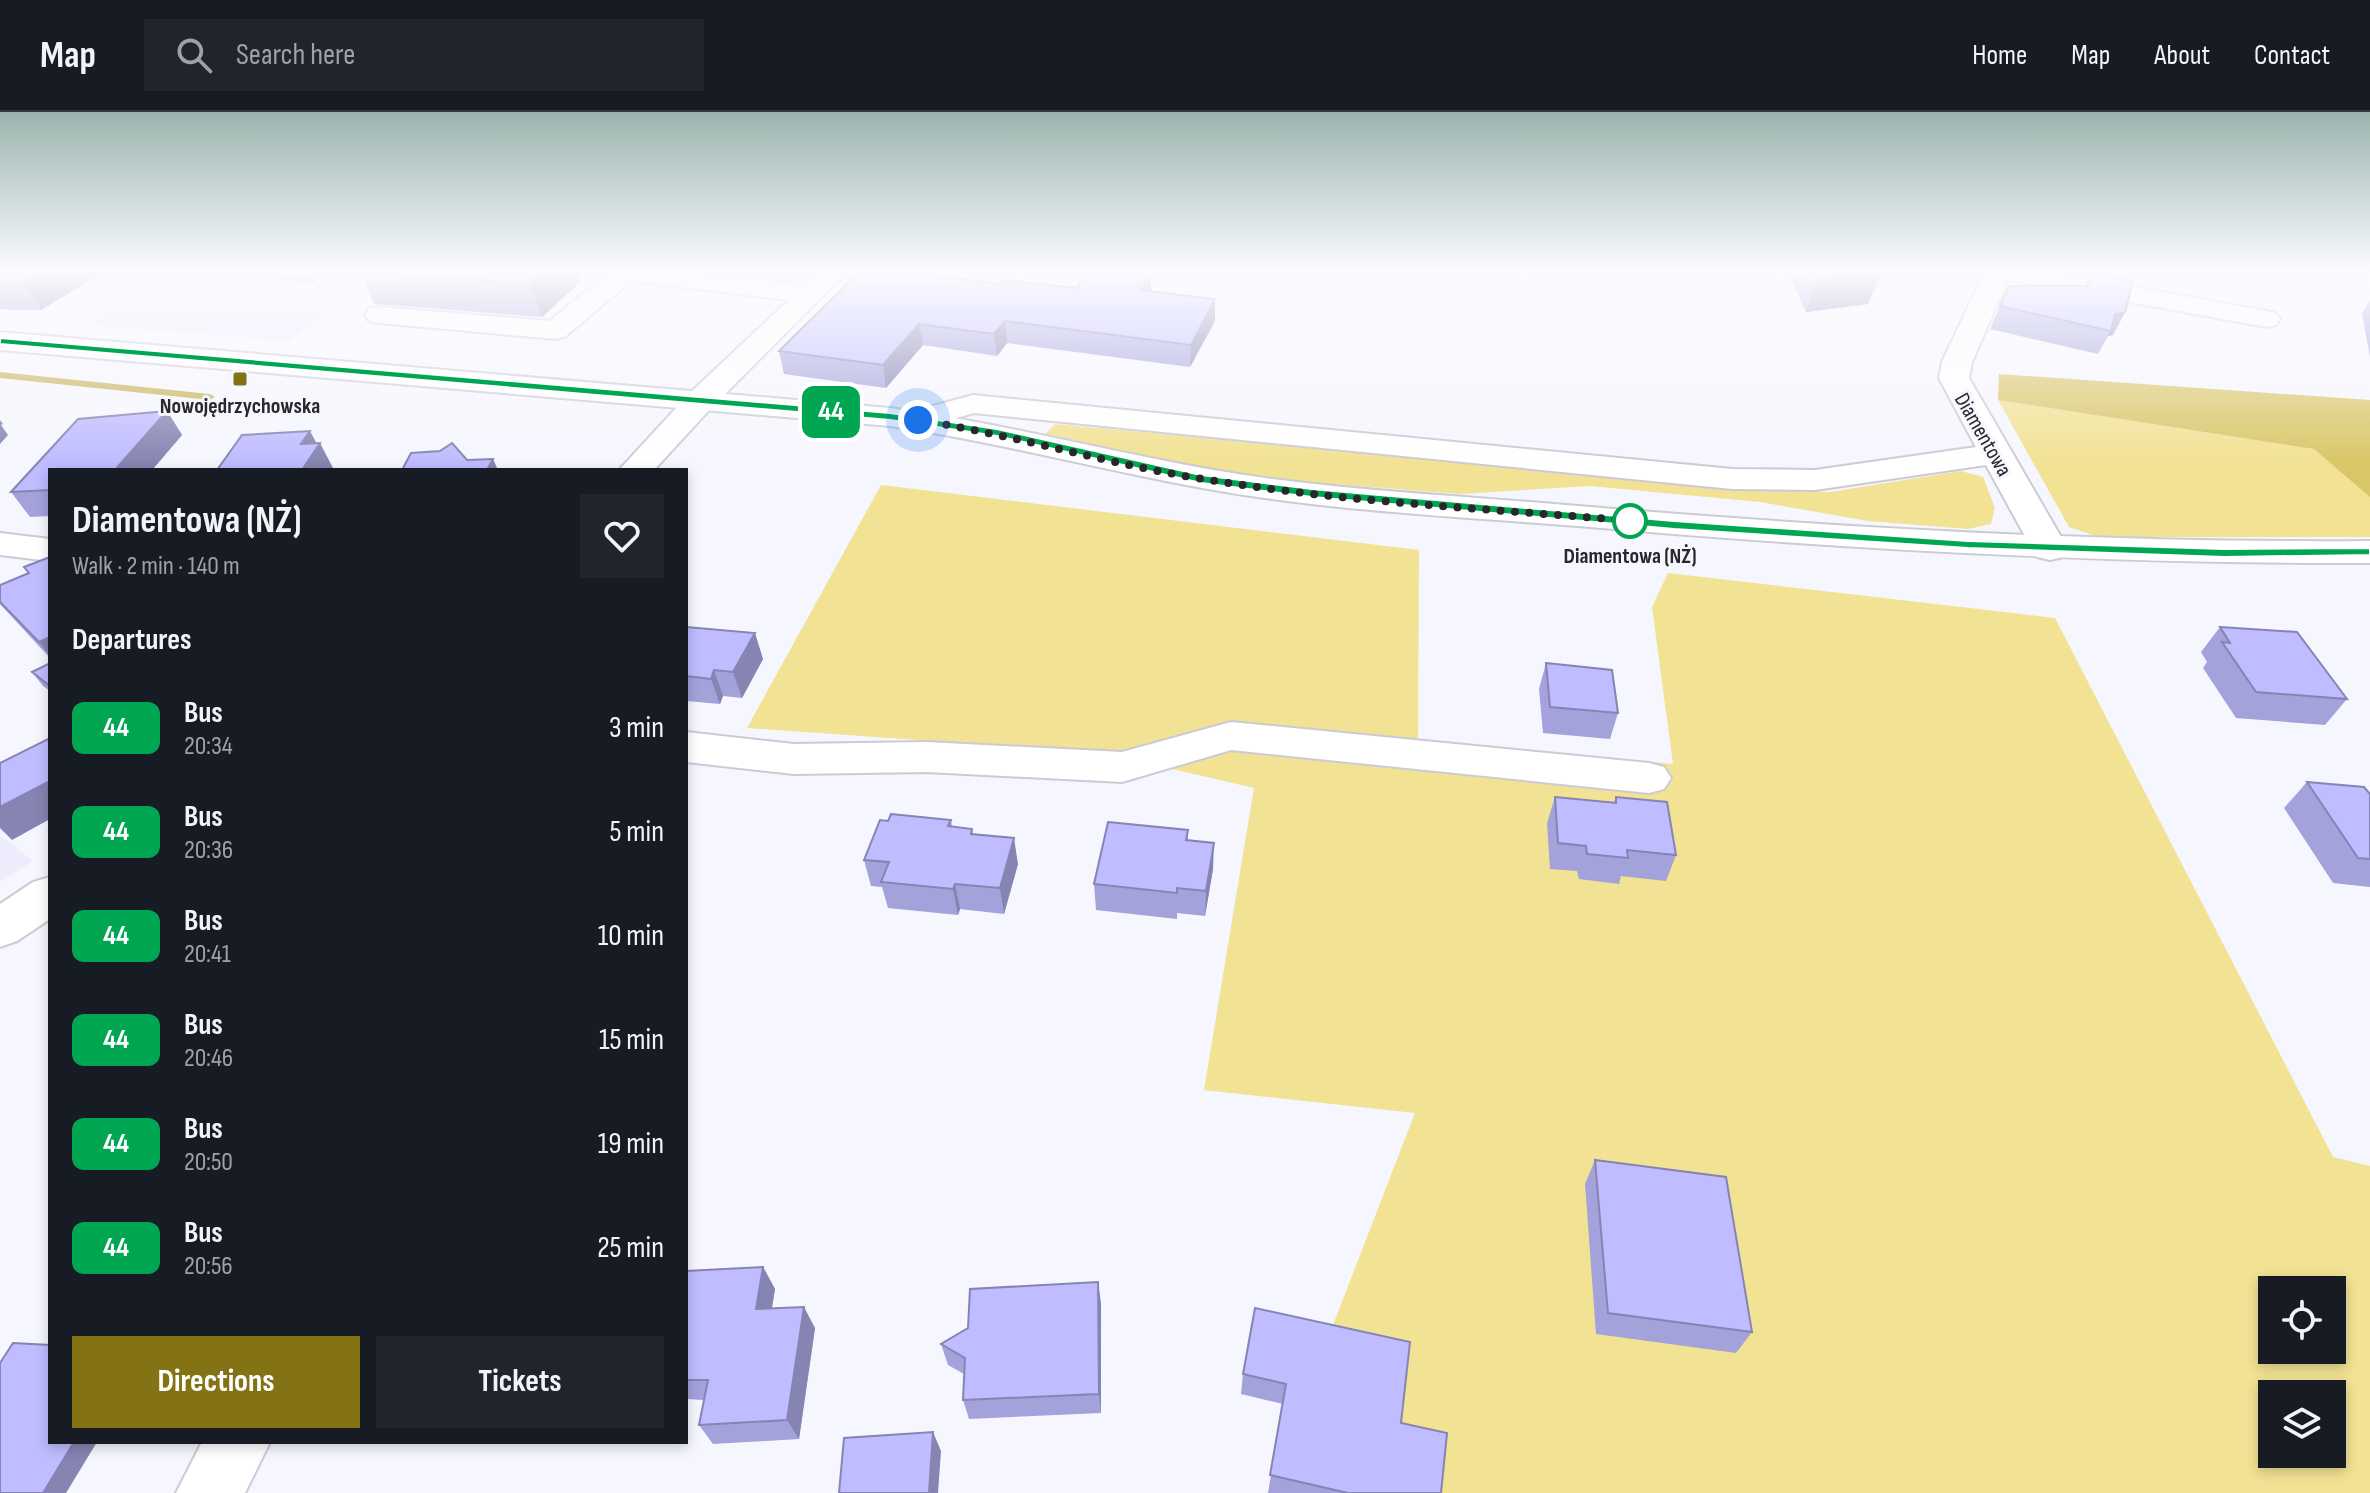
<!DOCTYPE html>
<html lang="en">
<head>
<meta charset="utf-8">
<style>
  :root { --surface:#171b24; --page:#20242c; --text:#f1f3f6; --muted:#9ea1a6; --line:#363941; --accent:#837314 }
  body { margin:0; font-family:"Sofia Sans Condensed",sans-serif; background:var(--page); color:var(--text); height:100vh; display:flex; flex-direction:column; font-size:30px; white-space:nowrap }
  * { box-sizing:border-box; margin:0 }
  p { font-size:26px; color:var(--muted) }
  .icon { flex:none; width:44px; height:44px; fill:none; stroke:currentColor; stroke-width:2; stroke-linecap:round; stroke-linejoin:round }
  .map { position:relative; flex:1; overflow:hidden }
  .drawer { position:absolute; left:48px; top:356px; width:640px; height:976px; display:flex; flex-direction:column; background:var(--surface); border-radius:0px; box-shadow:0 4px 12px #0003 }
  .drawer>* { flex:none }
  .badge { padding:0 16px; border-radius:12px; font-size:28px; line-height:52px }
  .controls { position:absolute; left:2258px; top:1164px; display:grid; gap:16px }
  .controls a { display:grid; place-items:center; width:88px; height:88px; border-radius:0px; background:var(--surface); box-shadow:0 4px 12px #0003; font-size:40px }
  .you { position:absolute; width:40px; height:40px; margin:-20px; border:6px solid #fff; border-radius:50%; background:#1a73e8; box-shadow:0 0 0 12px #1a73e833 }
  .map>.badge { position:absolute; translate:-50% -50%; box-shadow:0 0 0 4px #fff }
  h2 { padding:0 24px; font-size:30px; line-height:72px }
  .round { display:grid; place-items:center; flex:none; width:84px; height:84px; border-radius:0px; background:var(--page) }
  .head { display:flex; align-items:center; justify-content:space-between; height:136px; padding:0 24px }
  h1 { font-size:38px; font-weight:700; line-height:60px }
  .primary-button { display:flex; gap:16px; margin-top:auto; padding:16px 24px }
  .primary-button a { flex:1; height:92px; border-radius:0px; background:var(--accent); color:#fff; font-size:32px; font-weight:700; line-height:92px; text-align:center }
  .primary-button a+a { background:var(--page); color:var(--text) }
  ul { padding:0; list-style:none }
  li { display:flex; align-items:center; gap:24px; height:104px; padding:0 24px }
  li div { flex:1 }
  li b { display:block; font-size:30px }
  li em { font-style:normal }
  li .badge { min-width:88px; font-weight:700; text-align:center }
  header { display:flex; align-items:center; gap:48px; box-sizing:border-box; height:112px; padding:0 40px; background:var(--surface); border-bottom:2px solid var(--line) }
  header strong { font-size:38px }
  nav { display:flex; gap:44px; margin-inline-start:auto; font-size:28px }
  .search { width:560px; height:72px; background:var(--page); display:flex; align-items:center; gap:20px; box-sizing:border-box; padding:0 28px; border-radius:0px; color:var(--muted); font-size:30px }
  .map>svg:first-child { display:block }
  .built { fill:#ececfd }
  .green { fill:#f2e293; fill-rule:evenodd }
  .forest { fill:#d9c668 }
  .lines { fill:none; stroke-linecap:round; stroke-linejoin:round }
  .stream { fill:#c5b254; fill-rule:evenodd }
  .minor-casing { stroke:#cccbd5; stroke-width:4 }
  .tertiary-casing { stroke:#cccbd5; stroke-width:4 }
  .minor { fill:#fff; fill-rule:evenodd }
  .tertiary { fill:#fff; fill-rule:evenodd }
  .wall { fill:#a4a2db }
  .shaded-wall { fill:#8684b2 }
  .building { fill:#bfbcff; stroke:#8684b2; stroke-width:2 }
  .line { fill:#00a651; stroke:#fff; stroke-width:2 }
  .walk { stroke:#28282c; stroke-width:8; stroke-dasharray:0 14.4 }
  .poi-dot { fill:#837314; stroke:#f6f6fe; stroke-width:3 }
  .stop-dot { fill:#fff; stroke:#00a651; stroke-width:4 }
  .labels { text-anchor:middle; stroke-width:6; stroke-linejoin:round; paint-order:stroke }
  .far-poi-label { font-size:22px; font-weight:bold; fill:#28282c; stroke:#f6f6fe }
  .far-street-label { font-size:22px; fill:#28282c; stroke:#f6f6fe }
  .far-stop-label { font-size:22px; font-weight:bold; fill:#28282c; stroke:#f6f6fe }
</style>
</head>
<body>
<header>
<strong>Map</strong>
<div class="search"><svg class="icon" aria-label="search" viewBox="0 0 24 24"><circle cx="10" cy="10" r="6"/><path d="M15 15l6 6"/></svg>Search here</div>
<nav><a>Home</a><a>Map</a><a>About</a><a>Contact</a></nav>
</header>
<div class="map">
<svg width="2370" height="1381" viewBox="0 0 2370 1381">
  <rect width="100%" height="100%" fill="#f6f6fe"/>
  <!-- built -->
  <g class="built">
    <path d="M180,159H382L289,229L88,213Z"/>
    <path d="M0,723L33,749L0,770Z"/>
  </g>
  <!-- green -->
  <g class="green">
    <path d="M1998,288L2315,337L2370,385V425H2098L2069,415Z"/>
    <path d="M1055,312L1770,377L1830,380L1961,359L1983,365L1995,396L1991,412L1968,417L1868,409L1760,390L1590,374L1461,382L1282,368L1181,353L1045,322Z"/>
    <path d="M881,373L1419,438L1418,627L1673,652L1652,495L1668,461L2055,506L2333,1045L2370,1054V1381H1268L1415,1001L1204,978L1254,676L1104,641L747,616ZM2272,1178H2332V1238H2272ZM2272,1282H2332V1342H2272Z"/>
  </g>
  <!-- forest -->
  <path class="forest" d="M1999,262L2370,288V385L2314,337L1998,288Z"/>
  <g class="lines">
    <!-- stream -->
    <path class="stream" d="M0,260L210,282L215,285L210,288L0,266Z"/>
    <defs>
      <g id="minor">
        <path d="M604,159H684L805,173L820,159H848L712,295L654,358H619L690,281L789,188L631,169L566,224L556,227L379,211L369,209L365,203L369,197L379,195L550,209L606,162Z"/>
        <path d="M1985,159H2048L2266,199L2276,201L2280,207L2276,213L2266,215L2008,168L1972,250L1969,266L2068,437L2063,445L2050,448L2037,445L2032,437L1986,353L1815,378L1732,377L974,301L918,317L907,315L902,308L907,301L973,283L1732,357L1815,358L1976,335L1939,266L1942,250Z"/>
        <path d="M0,421L50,427V449L0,443Z"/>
        <path d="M1231,610L1649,651L1664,655L1671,666L1664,677L1649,681L1231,638L1122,670L927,660L794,662L686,650V620L794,632L927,630L1122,640Z"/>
        <path d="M50,765V807L17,829L0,835V792L33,770Z"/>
        <path d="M202,1330H270L245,1381H176Z"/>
      </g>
      <path id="tertiary" d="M0,220L890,296C1019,313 1144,350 1272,367C1374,380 1476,385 1578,394C1842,416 2105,431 2370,429V451C2105,452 1842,437 1578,414C1476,406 1374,401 1272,387C1144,370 1019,333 890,314L0,238Z"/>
    </defs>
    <!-- minor casing -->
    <use href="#minor" class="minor-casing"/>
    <!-- tertiary casing -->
    <use href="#tertiary" class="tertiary-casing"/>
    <!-- minor -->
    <use href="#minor" class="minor"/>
    <!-- tertiary -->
    <use href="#tertiary" class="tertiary"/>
  </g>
  <!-- wall -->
  <g class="wall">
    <path d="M0,159H106L41,198H17L0,197Z"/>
    <path d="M159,159H310L315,168L314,171Z"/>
    <path d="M359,159L581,169L542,205L374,192Z"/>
    <path d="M1696,159H1713L1707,162Z"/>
    <path d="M1720,159H1738L1732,163Z"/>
    <path d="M1787,159H1882L1868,192L1806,200Z"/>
    <path d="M2083,159H2133L2128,168L2125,200L2113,223L2108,224L2098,242L1990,217L2009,174H2084L2089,164L2083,162Z"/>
    <path d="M1077,176L1151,180L1215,187V209L1190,255L1007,231L997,244L923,233L886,276L784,262L779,239Z"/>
    <path d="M2370,189V245L2362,201Z"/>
    <path d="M167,299L182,323L152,358H50V404L30,405L11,380L78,307Z"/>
    <path d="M50,445V546L0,492V473L28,461L24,455Z"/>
    <path d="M686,515L763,547L742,586L723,584L720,592L686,589Z"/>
    <path d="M2220,515L2347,587L2325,613L2236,606L2203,556L2207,550L2201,540Z"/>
    <path d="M50,551V579L43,574L32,560Z"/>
    <path d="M1546,551L1618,601L1610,627L1543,621L1539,577Z"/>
    <path d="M2307,670L2370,682V775L2333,771L2284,696Z"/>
    <path d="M1555,685L1614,690L1616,685L1676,743L1666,769L1621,764L1619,772L1579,767L1577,759L1550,757L1547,711Z"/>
    <path d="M951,708L952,714L972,717L973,722L1018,752L1004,802L960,797L958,803L888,796L882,775L871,774L864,748L888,709Z"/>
    <path d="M1188,718V729L1213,757L1205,804L1177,801V807L1096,798L1094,772Z"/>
    <path d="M1595,1048L1752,1220L1736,1241L1596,1222L1585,1072Z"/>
    <path d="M763,1155L775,1177L772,1196L815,1216L799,1327L713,1332L699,1313L704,1288L686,1287V1159Z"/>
    <path d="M1098,1170L1101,1192V1301L969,1307L963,1288L964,1262L948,1253L941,1232Z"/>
    <path d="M1255,1196L1401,1311L1441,1381H1268L1283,1292L1241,1282L1243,1262Z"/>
  </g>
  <!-- shaded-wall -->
  <g class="shaded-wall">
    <path d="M42,159H106L41,198L23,170Z"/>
    <path d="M308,159H310L315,168L314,171Z"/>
    <path d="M545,159H578L581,169L542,205L530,172Z"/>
    <path d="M1882,159L1868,192L1806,200L1818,167Z"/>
    <path d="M1151,164V186L1140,178Z"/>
    <path d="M1215,187V209L1190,255L1191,233Z"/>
    <path d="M2125,200L2113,223L2108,224L2115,202Z"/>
    <path d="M1005,209L1007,231L997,244L994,222Z"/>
    <path d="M919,212L923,233L886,276L883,253Z"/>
    <path d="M167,299L182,323L152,358H115Z"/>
    <path d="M0,308L3,312L1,313L8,323L0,332Z"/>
    <path d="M310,319L318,334L320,331L333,356L332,358H302L301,332Z"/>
    <path d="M493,347L498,358H487Z"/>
    <path d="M755,521L763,547L742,586L733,560Z"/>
    <path d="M50,525V544L39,530Z"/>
    <path d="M714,558L723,584L720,592L711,567Z"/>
    <path d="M50,669V707L12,728L0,716V695Z"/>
    <path d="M1014,726L1018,752L1004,802L1000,776Z"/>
    <path d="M1214,731L1213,757L1205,804L1206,779Z"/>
    <path d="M955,772L960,797L958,803L953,777Z"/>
    <path d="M763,1155L775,1177L768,1218L756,1197Z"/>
    <path d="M1098,1170L1101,1192V1301L1099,1282Z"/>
    <path d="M804,1195L815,1216L799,1327L787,1308Z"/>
    <path d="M933,1320L941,1339L938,1381H929Z"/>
    <path d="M74,1330H97L66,1381H43Z"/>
  </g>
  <!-- building -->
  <g class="building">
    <path d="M0,159H42L23,170H0Z"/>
    <path d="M359,159H545L530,172Z"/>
    <path d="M860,159H898L1000,172L1004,168L1077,176L1089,159H1105L1151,164L1140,178L1215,187L1191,233L1005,209L994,222L919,212L883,253L779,239Z"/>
    <path d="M1814,159H1878L1818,167Z"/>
    <path d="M2090,161L2133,169L2125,200L2115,202L2111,219L2000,194L2009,174H2088Z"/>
    <path d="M167,299L115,358H50V378L11,380L78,307Z"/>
    <path d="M310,319L301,332L320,331L302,358H217L242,323Z"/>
    <path d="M452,331L467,348L493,347L487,358H402L411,341L440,339Z"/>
    <path d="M50,445V525L39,530L0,490V473L29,461L24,455Z"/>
    <path d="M686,515L755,521L733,560L714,558L711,567L686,564Z"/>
    <path d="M2220,515L2297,520L2347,587L2256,580L2222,530L2230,531Z"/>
    <path d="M50,551V574L32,560Z"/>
    <path d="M1546,551L1612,558L1618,601L1550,595Z"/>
    <path d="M50,626V669L0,695V651Z"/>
    <path d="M2307,670L2364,675L2370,682V747L2358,746Z"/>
    <path d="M1555,685L1616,691V685L1667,690L1676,743L1627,738L1628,746L1587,742L1586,734L1558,731Z"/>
    <path d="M891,702L951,708L948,714L972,717L971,722L1014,726L1000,776L955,772L953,777L881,770L889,750L864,748L880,708L888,709Z"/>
    <path d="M1108,710L1188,718L1186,728L1214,731L1206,779L1177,776V781L1094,772Z"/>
    <path d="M1595,1048L1726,1065L1752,1220L1608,1201Z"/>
    <path d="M763,1155L756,1197L804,1195L787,1308L699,1313L708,1268H686V1159Z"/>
    <path d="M1098,1170L1099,1282L963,1288L965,1246L941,1232L968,1216L970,1177Z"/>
    <path d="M1255,1196L1410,1230L1401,1311L1447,1321L1441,1381H1348L1270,1363L1286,1272L1243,1262Z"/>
    <path d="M13,1231L50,1233V1330H74L43,1381H0V1251Z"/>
    <path d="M933,1320L929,1381H839L844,1326Z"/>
  </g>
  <!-- sky -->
  <linearGradient id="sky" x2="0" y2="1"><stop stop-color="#9ab3ad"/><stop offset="0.45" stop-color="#fbfbff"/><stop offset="1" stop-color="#fbfbff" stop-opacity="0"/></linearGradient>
  <rect width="2370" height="352" fill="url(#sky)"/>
  <!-- line -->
  <path class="line" d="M0,226L890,301L997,317L1201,363L1312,377L1674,409L1968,429L2224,437L2370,436V443L2224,445L1968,436L1674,417L1312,385L1201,371L997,324L890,308L0,232Z"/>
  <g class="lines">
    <!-- walk -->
    <path class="walk" d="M918,308C1015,323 1107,352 1203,367C1349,391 1498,397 1644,410L1630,409"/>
  </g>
  <!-- markers -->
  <rect class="poi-dot" x="232" y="259" width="16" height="16" rx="4"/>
  <circle class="stop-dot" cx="1630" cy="409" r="16"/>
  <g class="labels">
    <!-- far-poi labels -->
    <g class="far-poi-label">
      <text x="240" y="301">Nowojędrzychowska</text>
    </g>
    <!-- far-street labels -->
    <g class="far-street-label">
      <text transform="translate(1984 322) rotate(60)" y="8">Diamentowa</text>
    </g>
    <!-- far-stop labels -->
    <g class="far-stop-label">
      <text x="1630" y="451">Diamentowa (NŻ)</text>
    </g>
  </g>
</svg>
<div class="controls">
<a><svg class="icon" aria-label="locate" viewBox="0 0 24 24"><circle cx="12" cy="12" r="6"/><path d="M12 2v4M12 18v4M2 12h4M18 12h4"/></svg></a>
<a><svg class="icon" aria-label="layers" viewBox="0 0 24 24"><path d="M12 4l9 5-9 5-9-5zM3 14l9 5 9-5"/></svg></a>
</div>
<div class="you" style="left:918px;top:308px"></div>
<b class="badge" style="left:831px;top:300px;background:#00a651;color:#fff">44</b>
<section class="drawer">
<div class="head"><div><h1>Diamentowa (NŻ)</h1><p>Walk · 2 min · 140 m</p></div><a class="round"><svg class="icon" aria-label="heart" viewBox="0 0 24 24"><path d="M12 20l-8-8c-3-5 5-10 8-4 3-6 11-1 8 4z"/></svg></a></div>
<h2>Departures</h2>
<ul>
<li><span class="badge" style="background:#00a651;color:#fff">44</span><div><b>Bus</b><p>20:34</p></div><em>3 min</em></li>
<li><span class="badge" style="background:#00a651;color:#fff">44</span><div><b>Bus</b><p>20:36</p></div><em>5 min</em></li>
<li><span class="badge" style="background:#00a651;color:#fff">44</span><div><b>Bus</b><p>20:41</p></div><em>10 min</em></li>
<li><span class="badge" style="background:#00a651;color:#fff">44</span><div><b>Bus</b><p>20:46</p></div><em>15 min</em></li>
<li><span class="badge" style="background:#00a651;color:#fff">44</span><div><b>Bus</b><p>20:50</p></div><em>19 min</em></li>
<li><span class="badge" style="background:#00a651;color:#fff">44</span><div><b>Bus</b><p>20:56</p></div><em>25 min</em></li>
</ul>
<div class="primary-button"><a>Directions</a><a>Tickets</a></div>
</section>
</div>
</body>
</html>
